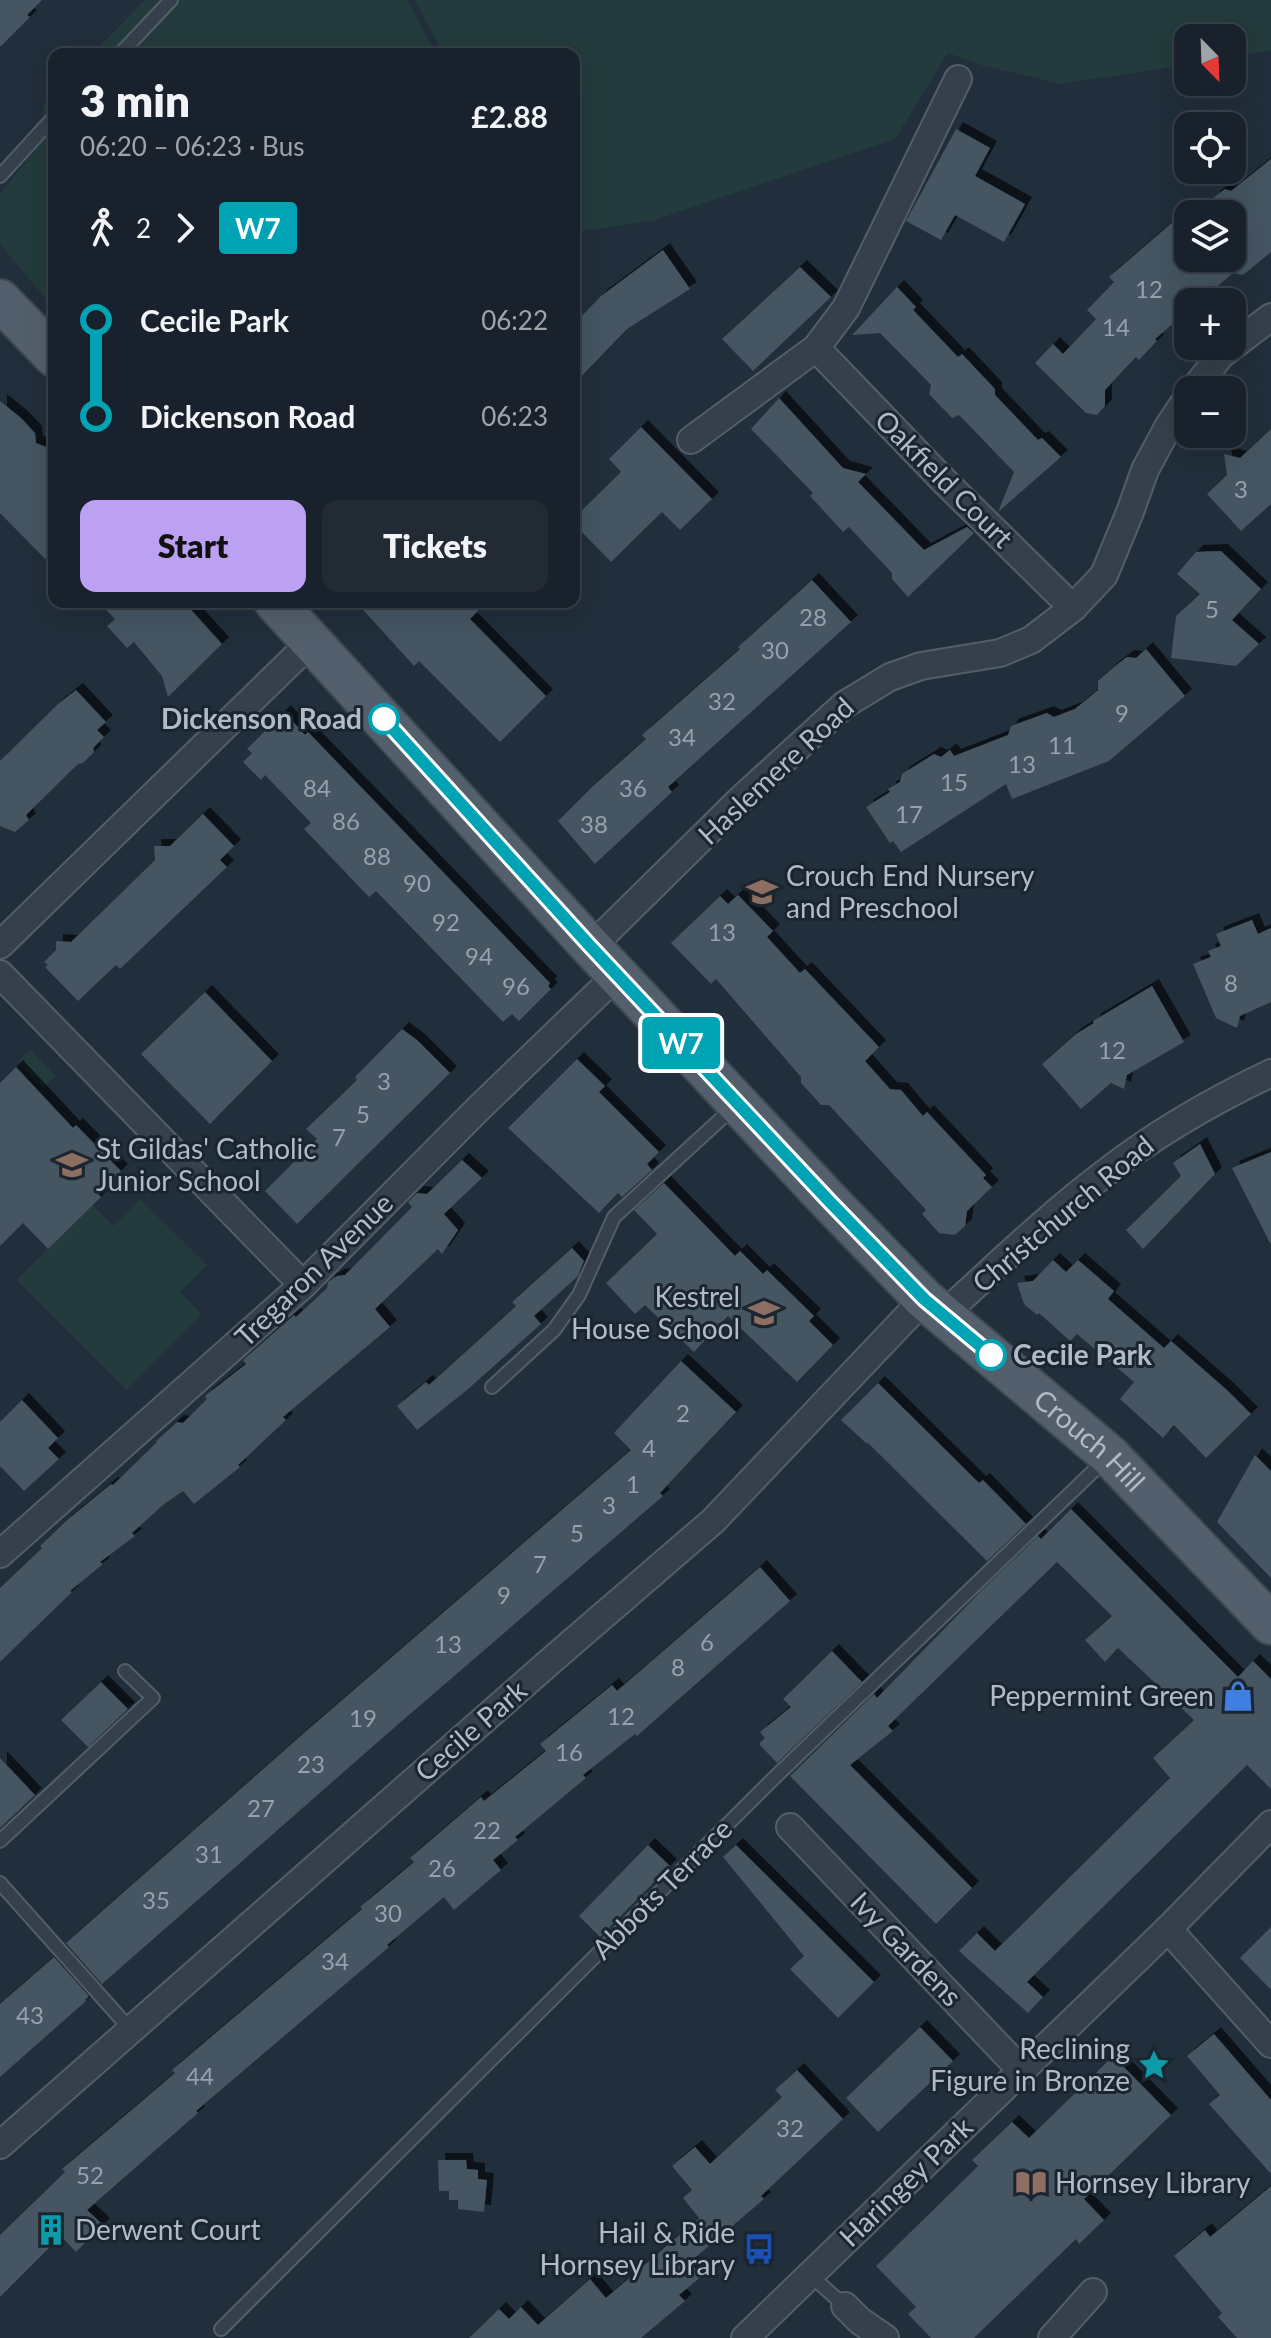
<!DOCTYPE html>
<html lang="en">
<head>
<meta charset="utf-8">
<style>
  :root { --surface:#19222c; --page:#222a34; --text:#f1f3f6; --muted:#9fa4a9; --line:#373f48; --accent:#bca0f2 }
  body { margin:0; font-family:Lato,sans-serif; background:var(--page); color:var(--text); height:100vh; display:flex; flex-direction:column; font-size:30px; white-space:nowrap }
  * { box-sizing:border-box; margin:0 }
  p { font-size:26px; color:var(--muted) }
  .icon { flex:none; width:44px; height:44px; fill:none; stroke:currentColor; stroke-width:2; stroke-linecap:round; stroke-linejoin:round }
  .map { position:relative; flex:1; overflow:hidden }
  .details { position:absolute; left:48px; top:48px; width:532px; height:560px; display:flex; flex-direction:column; background:var(--surface); border-radius:16px; box-shadow:0 8px 32px #0002,0 0 0 2px var(--line) }
  .details>* { flex:none }
  .badge { padding:0 16px; border-radius:6px; font-size:28px; line-height:52px }
  .needle { width:52px; rotate:157deg }
  .buttons { position:absolute; left:1174px; top:24px; display:grid; gap:16px }
  .buttons a { display:grid; place-items:center; width:72px; height:72px; border-radius:16px; background:var(--surface); box-shadow:0 8px 32px #0002,0 0 0 2px var(--line); font-size:40px }
  .map>.badge { position:absolute; translate:-50% -50%; box-shadow:0 0 0 4px #fff }
  .legs { display:flex; align-items:center; gap:12px; height:88px; padding:0 32px; font-size:26px }
  .legs p { margin-inline-start:auto }
  .overview { display:flex; align-items:center; justify-content:space-between; height:136px; padding:0 32px }
  h1 { font-size:44px; font-weight:800; line-height:60px }
  .action { display:flex; gap:16px; margin-top:auto; padding:16px 32px }
  .action a { flex:1; height:92px; border-radius:16px; background:var(--accent); color:#111; font-size:32px; font-weight:800; line-height:92px; text-align:center }
  .action a+a { background:var(--page); color:var(--text) }
  ul { padding:0 32px; list-style:none }
  li { display:flex; align-items:center; gap:28px; height:96px; font-size:30px }
  li i { display:grid; place-items:center; width:12px; height:100%; margin:0 10px; background:currentColor }
  li i::after { content:''; width:20px; height:20px; margin:-10px; border:6px solid; border-radius:50%; background:var(--surface) }
  li p { margin-inline-start:auto }
  li:first-child i { background:linear-gradient(#0000 50%,currentColor 0) }
  li:last-child i { background:linear-gradient(currentColor 50%,#0000 0) }
  .map>svg:first-child { display:block }
  .green { fill:#233b3c }
  .building { fill:#445462; filter:url(#shadow) }
  .lines { fill:none; stroke-linecap:round; stroke-linejoin:round }
  .lane-casing { stroke:#535e69; stroke-width:16 }
  .street-casing { stroke:#535e69; stroke-width:30 }
  .primary-casing { stroke:#3e4954; stroke-width:44 }
  .lane { stroke:#35404c; stroke-width:12 }
  .street { stroke:#35404c; stroke-width:26 }
  .primary { stroke:#535f6c; stroke-width:40 }
  .line-1-casing { stroke:#fff; stroke-width:18 }
  .line-1 { stroke:#00a3b4; stroke-width:12 }
  .stop-1-dot { fill:#fff; stroke:#00a3b4; stroke-width:4 }
  .labels { text-anchor:middle; stroke-width:6; stroke-linejoin:round; paint-order:stroke }
  .number-label { font-size:24px; fill:#95a1ae }
  .street-label { font-size:28px; fill:#b0bbc7; stroke:#1a2530 }
  .stop-label { font-size:28px; font-weight:bold; fill:#b0bbc7; stroke:#1a2530; text-anchor:end }
  .poi-label { font-size:28px; fill:#b0bbc7; stroke:#1a2530; text-anchor:start }
</style>
</head>
<body>
<div class="map">
<svg width="1271" height="2338" viewBox="0 0 1271 2338">
  <defs>
    <filter id="shadow"><feDropShadow dx="7" dy="-7" stdDeviation="0" flood-color="#0009"/></filter>
  </defs>
  <rect width="100%" height="100%" fill="#212e3b"/>
  <!-- green -->
  <g class="green">
    <path d="M145,0H407L437,54H92Z"/>
    <path d="M415,0H1271V51L1232,57V38H1188V65L1060,84L981,65L948,53L895,139L652,221L574,232V54H443Z"/>
    <path d="M54,94V309L0,244V194L49,132L42,106Z"/>
    <path d="M30,1050L56,1076L43,1088L17,1062Z"/>
    <path d="M140,1199L207,1265L180,1292L202,1315L127,1390L17,1280L92,1205L113,1226Z"/>
  </g>
  <!-- building -->
  <g class="building">
    <path d="M0,0H42L27,15L30,17L0,47Z"/>
    <path d="M956,129L990,148L975,176L1025,204L1004,242L955,215L941,240L906,221Z"/>
    <path d="M1271,159V252L1243,275L1233,273L1199,302H1188V311L1155,339L1157,341L1139,360L1136,357L1105,390V406L1097,415L1086,413L1035,363L1053,344L1063,354L1096,319L1087,310L1114,282L1109,277L1174,221L1182,230L1188,225V258H1232V214H1201L1213,204V198L1225,189L1231,191Z"/>
    <path d="M663,250L690,289L627,329L574,384V324L601,296Z"/>
    <path d="M800,267L831,297L753,371L722,339Z"/>
    <path d="M897,287L916,307L913,310L958,357L962,354L995,389V395L1038,440L1042,438L1061,457L998,512L1014,472L959,415L952,418L929,394L931,385L880,333L852,335Z"/>
    <path d="M779,398L843,468L866,474L858,482L924,550L967,527L974,533L908,597L892,579V573L849,527L843,532L810,496L813,493L751,429Z"/>
    <path d="M0,401L21,418L35,433L36,443L46,447L54,456V568L0,513Z"/>
    <path d="M641,427L712,499L680,530L662,512L611,562L574,524V518L621,472L609,459Z"/>
    <path d="M1271,429V504L1241,531L1207,494L1227,475L1224,454L1240,458Z"/>
    <path d="M1221,551L1261,589L1232,620L1259,644L1236,666L1171,658L1176,616L1200,594L1177,574L1196,552Z"/>
    <path d="M812,580L851,622L668,787L672,792L595,864L558,821L593,786L646,739L642,735L740,649L738,647Z"/>
    <path d="M98,602H184L222,644L168,697L162,676L134,642L127,648L107,626L115,619Z"/>
    <path d="M356,602H487L470,619L546,696L500,742L419,661L414,666Z"/>
    <path d="M1146,649L1185,696L1109,761L1012,799L1006,784L901,852L893,841L890,843L866,807L890,792L888,789L900,782L902,774L934,754L941,757L950,750L954,756L1008,735L1011,726L1047,713L1054,717L1075,709L1098,690V681L1114,667L1127,657L1136,658Z"/>
    <path d="M76,690L106,722L97,730L104,737L93,748L94,752L83,763L78,764L26,815L29,820L15,832L0,826V761L58,704Z"/>
    <path d="M284,712L305,735L308,732L550,983L548,986L551,989L519,1021L512,1014L503,1022L376,891L369,897L304,829L311,823L265,775L261,780L243,762L252,753L247,749Z"/>
    <path d="M203,814L234,846L220,860L227,867L120,969L116,965L78,1001L45,967L48,965L44,962L56,950V941L71,942L155,860L154,846H170Z"/>
    <path d="M738,895L773,931L767,937L800,973L805,969L879,1047L865,1061L890,1089L901,1090L923,1116L927,1112L986,1175L983,1178L992,1187L967,1211L965,1226L955,1235L939,1233L922,1214L926,1210L829,1105H821L801,1083V1077L716,979L711,984L671,943L720,896L728,904Z"/>
    <path d="M1252,920L1258,934L1271,928V1002L1240,1016L1237,1028L1216,1018L1193,964L1211,957L1208,951L1221,946L1216,934Z"/>
    <path d="M1152,986L1184,1042L1127,1075L1124,1089L1111,1083L1081,1109L1042,1064L1076,1034L1094,1023L1093,1021Z"/>
    <path d="M205,992L272,1061L210,1124L141,1054Z"/>
    <path d="M402,1029L417,1040L450,1073L297,1224L265,1191L317,1139L306,1129L357,1080L355,1077Z"/>
    <path d="M577,1059L605,1086L599,1092L659,1152L647,1164L652,1170L622,1197L618,1193L599,1213L508,1128Z"/>
    <path d="M16,1067L73,1128L76,1125L121,1171L98,1194L101,1197L48,1249L23,1223L0,1246V1083Z"/>
    <path d="M1200,1144L1215,1174L1143,1249L1126,1230L1181,1176L1173,1163Z"/>
    <path d="M1271,1152V1245L1232,1168Z"/>
    <path d="M462,1160L482,1178L444,1214L458,1230L442,1254L438,1249L375,1309L390,1327L283,1417L286,1420L238,1465L240,1467L194,1504L183,1491L163,1505L132,1533L135,1536L100,1562L103,1564L70,1591L72,1592L0,1662V1588L42,1548L40,1546L66,1521L111,1484L113,1485L157,1442L156,1441L177,1422L183,1423L207,1399L205,1396L246,1364L243,1360L294,1315L296,1317L327,1288L328,1282L337,1276L345,1275L412,1207L408,1202L417,1193L427,1194Z"/>
    <path d="M664,1183L735,1256L740,1251L763,1274L767,1270L814,1316L809,1321L833,1345L797,1382L728,1316L694,1352L645,1305L635,1314L606,1283L657,1234L634,1210Z"/>
    <path d="M572,1248L584,1261L578,1276L534,1316L541,1324L467,1390L417,1430L397,1406L426,1382L429,1385L516,1306L512,1302Z"/>
    <path d="M1053,1260L1066,1272L1078,1260L1114,1291L1108,1299L1164,1348L1171,1341L1228,1391L1251,1414L1206,1458L1174,1425L1163,1438L1120,1399L1134,1382L1077,1334L1070,1341L1039,1313L1037,1315L1024,1304L1017,1283L1033,1281Z"/>
    <path d="M681,1361L736,1412L660,1493L663,1496L395,1727L102,1984L66,1943L304,1733L631,1450L614,1433Z"/>
    <path d="M878,1383L979,1483L983,1480L1026,1524L987,1561L868,1443L867,1444L841,1420Z"/>
    <path d="M22,1400L58,1438L48,1448L59,1459L24,1491L0,1466V1422Z"/>
    <path d="M1255,1455L1271,1471V1578L1217,1522Z"/>
    <path d="M1071,1509L1238,1677L1253,1661L1271,1679V1789L1247,1765L1027,1982L1043,1997L1028,2013L959,1951L977,1933L995,1951L1170,1778L1153,1758L1194,1720L1118,1648L1105,1662L1085,1640L1112,1616L1057,1562L888,1726L893,1731L850,1765L972,1888L936,1924L790,1776L874,1694L877,1698L980,1592L1038,1536L1041,1539Z"/>
    <path d="M760,1567L790,1601L637,1736L635,1734L583,1775L586,1778L515,1837L518,1840L493,1860L501,1870L454,1910L444,1897L387,1945L389,1947L196,2111L198,2113L87,2210L103,2225L76,2252L61,2236L0,2297V2235L65,2172L62,2169L175,2073L172,2070L362,1909L360,1907L414,1862L410,1858L481,1797L484,1801L546,1751L540,1744L612,1685L617,1691Z"/>
    <path d="M832,1651L862,1682L777,1763L759,1744L765,1738L760,1732L791,1707L783,1699Z"/>
    <path d="M101,1682L128,1709L88,1747L61,1720Z"/>
    <path d="M0,1758L35,1795L0,1828Z"/>
    <path d="M648,1845L670,1866L600,1937L579,1916Z"/>
    <path d="M736,1845L874,1982L838,2018L790,1969L804,1956L723,1857Z"/>
    <path d="M1271,1927V1990L1240,1958Z"/>
    <path d="M54,1957L89,1996L85,2000L86,2001L0,2077V2004Z"/>
    <path d="M920,2027L953,2061L878,2132L846,2098Z"/>
    <path d="M1214,2034L1271,2100V2174L1209,2104L1220,2095L1187,2056Z"/>
    <path d="M1113,2056L1171,2115L1084,2199L1104,2220L1079,2244L1076,2239L974,2338H931L908,2314L916,2307L876,2266L978,2166L972,2160L1012,2122L1029,2138Z"/>
    <path d="M797,2070L843,2119L761,2196L764,2199L690,2262L702,2276L679,2295L685,2301L641,2338H469L499,2309L509,2319L521,2307L538,2325L590,2279L606,2298L699,2218L683,2198L692,2190L672,2166L695,2147L710,2164L782,2097L775,2090Z"/>
    <path d="M438,2160H466L467,2169L478,2170V2179L487,2180L484,2212L458,2209V2200H449V2191H439Z"/>
    <path d="M1271,2186V2338H1237L1218,2317L1222,2313L1174,2256L1205,2230L1210,2237Z"/>
  </g>
  <g class="lines">
    <defs>
      <g id="lane">
        <path d="M120,54L171,0"/>
        <path d="M0,176L54,117"/>
        <path d="M492,1387L554,1330L579,1295L614,1217L735,1106"/>
        <path d="M0,1841L153,1698L125,1671"/>
        <path d="M0,1883L131,2030"/>
        <path d="M810,2275L845,2306"/>
        <path d="M221,2329L771,1781L1107,1458"/>
      </g>
      <g id="street">
        <path d="M816,348L944,481L1073,608"/>
        <path d="M1193,390L1221,355L1271,317"/>
        <path d="M691,440L816,348L846,308L958,79"/>
        <path d="M0,945L311,642"/>
        <path d="M591,947L742,798L844,705L890,677L921,666L1000,653L1031,640L1073,608L1104,575L1130,512L1145,470L1168,427L1188,397"/>
        <path d="M0,974L303,1285"/>
        <path d="M943,1315C996,1267 1047,1217 1104,1174C1156,1133 1212,1101 1271,1073"/>
        <path d="M0,1554L303,1285L479,1108L617,975"/>
        <path d="M790,1827L1022,2071"/>
        <path d="M1168,1929L1271,2044"/>
        <path d="M0,2145L554,1658L713,1521L924,1299"/>
        <path d="M845,2306L860,2321L885,2338"/>
        <path d="M745,2338L1168,1929L1271,1824"/>
        <path d="M1052,2338L1093,2292"/>
      </g>
      <g id="primary">
        <path d="M0,300L54,356"/>
        <path id="s1" d="M275,602L591,947L830,1202L924,1299L1109,1455L1271,1624"/>
      </g>
    </defs>
    <!-- lane casing -->
    <use href="#lane" class="lane-casing"/>
    <!-- street casing -->
    <use href="#street" class="street-casing"/>
    <!-- primary casing -->
    <use href="#primary" class="primary-casing"/>
    <!-- lane -->
    <use href="#lane" class="lane"/>
    <!-- street -->
    <use href="#street" class="street"/>
    <!-- primary -->
    <use href="#primary" class="primary"/>
  </g>
  <g class="lines">
    <defs>
      <path id="line-1" d="M384,719L591,947L830,1202L924,1299L991,1355"/>
    </defs>
    <!-- line-1 casing -->
    <use href="#line-1" class="line-1-casing"/>
    <!-- line-1 -->
    <use href="#line-1" class="line-1"/>
  </g>
  <!-- icons -->
  <defs>
    <symbol id="school-bare" viewBox="-9 -9 18 18"><path d="M0-5L7-2L0 1L-7-2ZM-4 1L0 2.5L4 1V4Q0 6-4 4Z" fill="#8d6e63" stroke="#1a2530" stroke-width="2.5" paint-order="stroke"/></symbol>
    <symbol id="shop-bare" viewBox="-9 -9 18 18"><path d="M-5-2.5h2.3a2.7 3.5 0 0 1 5.4 0H5L5.5 6h-11ZM-1.5-2.5h3a1.5 2.3 0 0 0-3 0Z" fill="#3f7fe0" stroke="#1a2530" stroke-width="2.5" paint-order="stroke"/></symbol>
    <symbol id="sight-bare" viewBox="-9 -9 18 18"><path d="M0-6L1.8-2.2L6-1.7L2.9 1.2L3.7 5.4L0 3.3L-3.7 5.4L-2.9 1.2L-6-1.7L-1.8-2.2Z" fill="#0f9aa8" stroke="#1a2530" stroke-width="2.5" paint-order="stroke"/></symbol>
    <symbol id="library-bare" viewBox="-9 -9 18 18"><path d="M-6-4Q-3-5.5-.7-3.5V5Q-3 3-6 4ZM6-4Q3-5.5 .7-3.5V5Q3 3 6 4Z" fill="#8d6e63" stroke="#1a2530" stroke-width="2.5" paint-order="stroke"/></symbol>
    <symbol id="building-bare" viewBox="-9 -9 18 18"><path d="M-4-6H4V6H1V3H-1V6H-4ZM-2.5-4.3h1.7v1.8h-1.7ZM.8-4.3h1.7v1.8H.8ZM-2.5-1h1.7V.8h-1.7ZM.8-1h1.7V.8H.8Z" fill="#0f9aa8" stroke="#1a2530" stroke-width="2.5" paint-order="stroke"/></symbol>
    <symbol id="bus-bare" viewBox="-9 -9 18 18"><path d="M-5-6H5V4H4V6H2V4H-2V6H-4V4H-5ZM-3.5-4V0h7V-4ZM-3.5 1.2v1.5H-2V1.2ZM2 1.2v1.5H3.5V1.2Z" fill="#1a4fb4" stroke="#1a2530" stroke-width="2.5" paint-order="stroke"/></symbol>
  </defs>
  <g fill-rule="evenodd">
    <use href="#school-bare" x="740" y="870" width="44" height="44"/>
    <use href="#school-bare" x="50" y="1143" width="44" height="44"/>
    <use href="#school-bare" x="742" y="1291" width="44" height="44"/>
    <use href="#shop-bare" x="1216" y="1674" width="44" height="44"/>
    <use href="#sight-bare" x="1132" y="2043" width="44" height="44"/>
    <use href="#library-bare" x="1009" y="2161" width="44" height="44"/>
    <use href="#building-bare" x="29" y="2208" width="44" height="44"/>
    <use href="#bus-bare" x="737" y="2227" width="44" height="44"/>
  </g>
  <!-- markers -->
  <g class="stop-1-dot">
    <circle cx="384" cy="719" r="14"/>
    <circle cx="991" cy="1355" r="14"/>
  </g>
  <g class="labels">
    <!-- number labels -->
    <g class="number-label">
      <text x="1149" y="298">12</text>
      <text x="1116" y="336">14</text>
      <text x="1241" y="498">3</text>
      <text x="1212" y="618">5</text>
      <text x="813" y="626">28</text>
      <text x="775" y="659">30</text>
      <text x="722" y="710">32</text>
      <text x="1122" y="722">9</text>
      <text x="682" y="746">34</text>
      <text x="1062" y="754">11</text>
      <text x="1022" y="773">13</text>
      <text x="954" y="791">15</text>
      <text x="317" y="797">84</text>
      <text x="633" y="797">36</text>
      <text x="909" y="823">17</text>
      <text x="346" y="830">86</text>
      <text x="594" y="833">38</text>
      <text x="377" y="865">88</text>
      <text x="417" y="892">90</text>
      <text x="446" y="931">92</text>
      <text x="722" y="941">13</text>
      <text x="479" y="965">94</text>
      <text x="1231" y="992">8</text>
      <text x="516" y="995">96</text>
      <text x="1112" y="1059">12</text>
      <text x="384" y="1090">3</text>
      <text x="363" y="1123">5</text>
      <text x="339" y="1146">7</text>
      <text x="683" y="1422">2</text>
      <text x="649" y="1457">4</text>
      <text x="633" y="1493">1</text>
      <text x="609" y="1514">3</text>
      <text x="577" y="1542">5</text>
      <text x="540" y="1573">7</text>
      <text x="504" y="1604">9</text>
      <text x="707" y="1651">6</text>
      <text x="448" y="1653">13</text>
      <text x="678" y="1676">8</text>
      <text x="621" y="1725">12</text>
      <text x="363" y="1727">19</text>
      <text x="569" y="1761">16</text>
      <text x="311" y="1773">23</text>
      <text x="261" y="1817">27</text>
      <text x="487" y="1839">22</text>
      <text x="209" y="1863">31</text>
      <text x="442" y="1877">26</text>
      <text x="156" y="1909">35</text>
      <text x="388" y="1922">30</text>
      <text x="335" y="1970">34</text>
      <text x="30" y="2024">43</text>
      <text x="200" y="2085">44</text>
      <text x="790" y="2137">32</text>
      <text x="90" y="2184">52</text>
    </g>
    <!-- street labels -->
    <g class="street-label">
      <text transform="translate(944 479) rotate(45)" y="10">Oakfield Court</text>
      <text transform="translate(776 771) rotate(-43)" y="10">Haslemere Road</text>
      <text transform="translate(1063 1214) rotate(-40)" y="10">Christchurch Road</text>
      <text transform="translate(314 1270) rotate(-44)" y="10">Tregaron Avenue</text>
      <text dy="10" stroke="none"><textPath href="#s1" startOffset="1170">Crouch Hill</textPath></text>
      <text transform="translate(471 1731) rotate(-41)" y="10">Cecile Park</text>
      <text transform="translate(662 1889) rotate(-45)" y="10">Abbots Terrace</text>
      <text transform="translate(906 1949) rotate(46)" y="10">Ivy Gardens</text>
      <text transform="translate(906 2182) rotate(-44)" y="10">Haringey Park</text>
    </g>
    <!-- stop labels -->
    <g class="stop-label">
      <text x="362" y="729">Dickenson Road</text>
      <text x="1013" y="1365" text-anchor="start">Cecile Park</text>
    </g>
    <!-- poi labels -->
    <g class="poi-label">
      <text x="786" y="886">Crouch End Nursery<tspan x="786" dy="32">and Preschool</tspan></text>
      <text x="96" y="1159">St Gildas' Catholic<tspan x="96" dy="32">Junior School</tspan></text>
      <text x="740" y="1307" text-anchor="end">Kestrel<tspan x="740" dy="32">House School</tspan></text>
      <text x="1214" y="1706" text-anchor="end">Peppermint Green</text>
      <text x="1130" y="2059" text-anchor="end">Reclining<tspan x="1130" dy="32">Figure in Bronze</tspan></text>
      <text x="1055" y="2193">Hornsey Library</text>
      <text x="75" y="2240">Derwent Court</text>
      <text x="735" y="2243" text-anchor="end">Hail &amp; Ride<tspan x="735" dy="32">Hornsey Library</tspan></text>
    </g>
  </g>
</svg>
<div class="buttons">
<a><svg class="needle" viewBox="-14 -14 28 28"><path d="M0-13l5 13h-10z" fill="#e53935"/><path d="M0 13l5-13h-10z" fill="#9fa4a9"/></svg></a>
<a><svg class="icon" aria-label="locate" viewBox="0 0 24 24"><circle cx="12" cy="12" r="6"/><path d="M12 2v4M12 18v4M2 12h4M18 12h4"/></svg></a>
<a><svg class="icon" aria-label="layers" viewBox="0 0 24 24"><path d="M12 4l9 5-9 5-9-5zM3 14l9 5 9-5"/></svg></a>
<a>+</a>
<a>−</a>
</div>
<b class="badge" style="left:681px;top:1043px;background:#00a3b4;color:#fff">W7</b>
<section class="details">
<div class="overview"><div><h1>3 min</h1><p>06:20 – 06:23 · Bus</p></div><b>£2.88</b></div>
<div class="legs"><svg class="icon" aria-label="walk" viewBox="0 0 24 24"><circle cx="13" cy="4" r="2"/><path d="M13 8l-2 6 4 7M11 14l-3 7M7 12l3-4h3l4 4"/></svg>2<svg class="icon" aria-label="forward" viewBox="0 0 24 24"><path d="M9 5l7 7-7 7"/></svg><b class="badge" style="background:#00a3b4;color:#fff">W7</b></div>
<ul>
<li><i style="color:#00a3b4"></i><b>Cecile Park</b><p>06:22</p></li>
<li><i style="color:#00a3b4"></i><b>Dickenson Road</b><p>06:23</p></li>
</ul>
<div class="action"><a>Start</a><a>Tickets</a></div>
</section>
</div>
</body>
</html>
